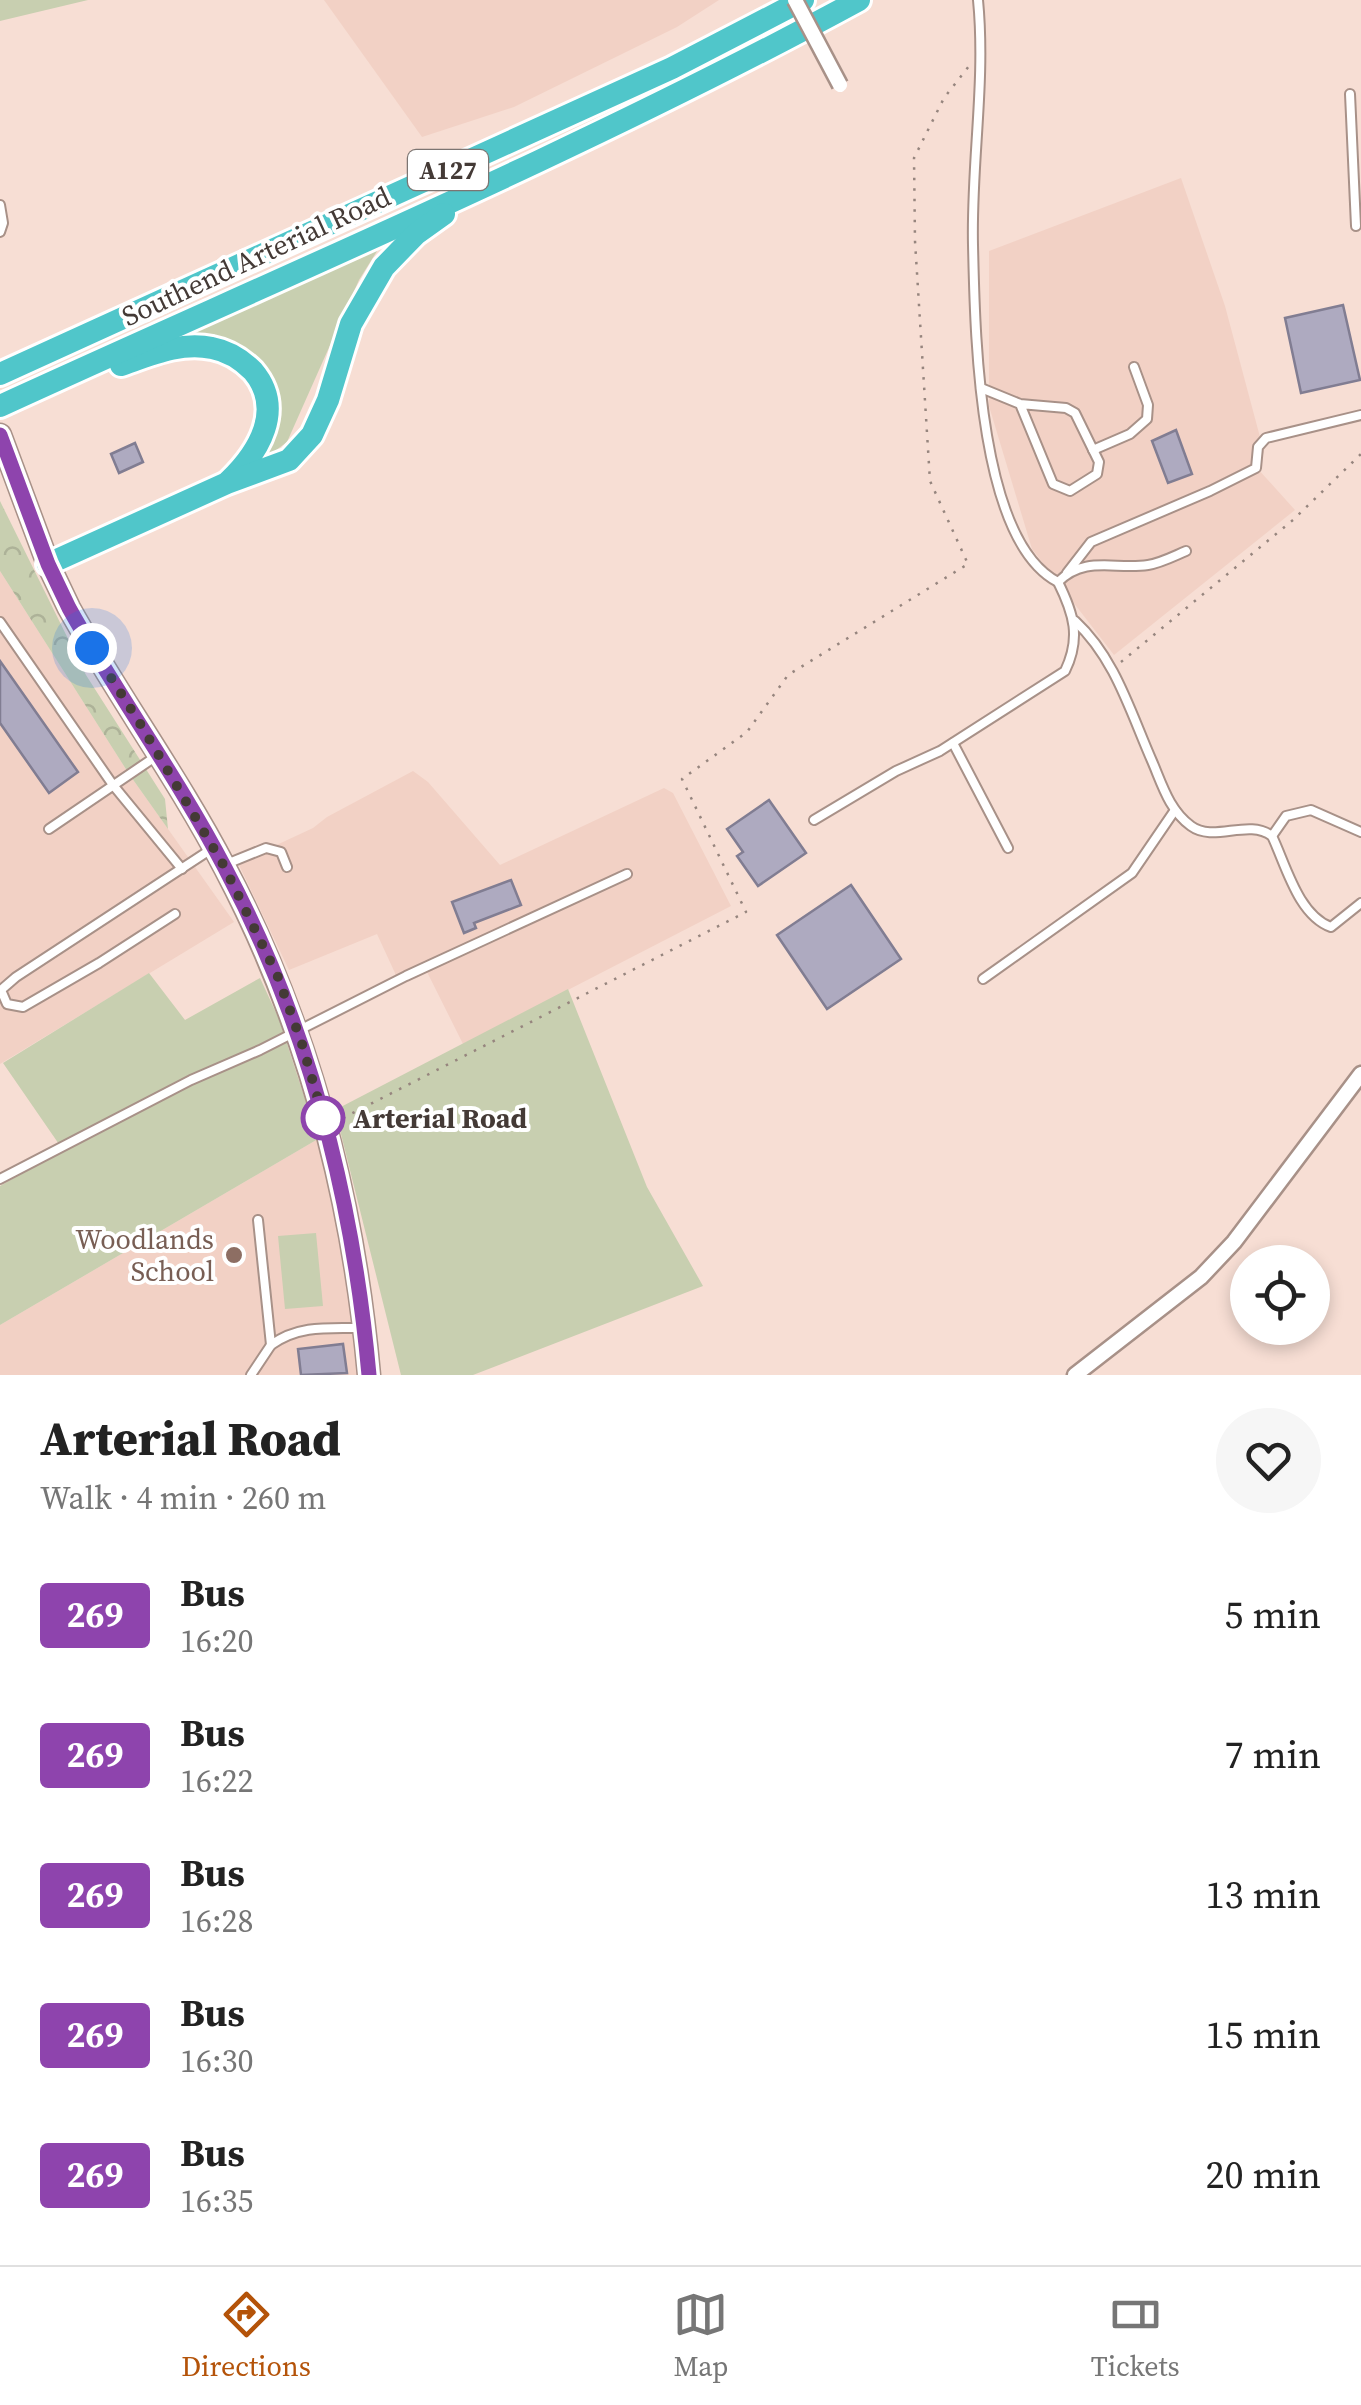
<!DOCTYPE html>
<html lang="en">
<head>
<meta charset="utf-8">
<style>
  :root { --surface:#fff; --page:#f6f6f6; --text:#222; --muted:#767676; --line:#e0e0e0; --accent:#b45309 }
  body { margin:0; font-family:"Source Serif 4",serif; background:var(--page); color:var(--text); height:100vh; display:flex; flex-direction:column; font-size:38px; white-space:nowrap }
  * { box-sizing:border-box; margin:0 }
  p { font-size:32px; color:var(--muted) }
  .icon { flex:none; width:55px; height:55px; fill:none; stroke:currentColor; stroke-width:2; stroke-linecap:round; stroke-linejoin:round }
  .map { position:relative; height:1375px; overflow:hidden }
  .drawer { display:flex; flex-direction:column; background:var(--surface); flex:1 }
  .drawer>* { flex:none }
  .badge { padding:0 20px; border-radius:8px; font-size:35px; line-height:65px }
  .tools { position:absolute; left:1230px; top:1245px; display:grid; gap:20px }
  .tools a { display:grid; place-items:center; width:100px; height:100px; border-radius:50%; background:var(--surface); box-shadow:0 5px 15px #0003; font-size:50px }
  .you { position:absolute; width:50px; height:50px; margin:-25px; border:8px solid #fff; border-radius:50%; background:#1a73e8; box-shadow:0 0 0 15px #1a73e833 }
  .map>.badge { position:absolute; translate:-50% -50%; box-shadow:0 0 0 5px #fff }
  .round { display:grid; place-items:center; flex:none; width:105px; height:105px; border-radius:52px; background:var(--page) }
  .summary { display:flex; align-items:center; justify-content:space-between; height:170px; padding:0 40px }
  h1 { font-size:48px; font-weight:800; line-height:75px }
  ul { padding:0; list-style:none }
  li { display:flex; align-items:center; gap:30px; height:140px; padding:0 40px }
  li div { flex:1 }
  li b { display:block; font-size:38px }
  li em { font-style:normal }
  li .badge { min-width:110px; font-weight:700; text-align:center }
  .dock { display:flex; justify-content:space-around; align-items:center; height:140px; border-top:2px solid var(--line); background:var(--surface); font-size:28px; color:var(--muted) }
  .dock a { display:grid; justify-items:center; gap:5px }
  .dock .current { color:var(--accent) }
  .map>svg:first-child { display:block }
  .built { fill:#f2d1c5 }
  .green { fill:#c8cfb0 }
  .forest { fill:url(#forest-crowns) }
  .building { fill:#aeaac0; stroke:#817d92; stroke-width:2.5 }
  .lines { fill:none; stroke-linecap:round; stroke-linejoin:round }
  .service-casing { stroke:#a89188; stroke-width:12 }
  .minor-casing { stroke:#a89188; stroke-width:19 }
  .secondary-casing { stroke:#a89188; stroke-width:25 }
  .trunk-casing { stroke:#fff; stroke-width:28 }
  .path { stroke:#96857e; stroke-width:2.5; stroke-dasharray:2.5 8; stroke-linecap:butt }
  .service { stroke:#fff; stroke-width:8 }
  .minor { stroke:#fff; stroke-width:14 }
  .secondary { stroke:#bdeaeb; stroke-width:20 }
  .trunk { stroke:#50c6ca; stroke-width:22 }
  .minor-bridge-casing { stroke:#a89188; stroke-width:19; stroke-linecap:butt }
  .minor-bridge { stroke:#fff; stroke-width:14 }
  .line-casing { stroke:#fff; stroke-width:22 }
  .line { stroke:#8e44ad; stroke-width:15 }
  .walk { stroke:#443a36; stroke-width:10; stroke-dasharray:0 18 }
  .stop-dot { fill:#fff; stroke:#8e44ad; stroke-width:5 }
  .education-dot { fill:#8d6e63; stroke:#fff; stroke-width:4 }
  .labels { text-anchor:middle; stroke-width:8; stroke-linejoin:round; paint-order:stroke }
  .shield { fill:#fff; stroke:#7c7572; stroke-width:2.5 }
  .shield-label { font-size:25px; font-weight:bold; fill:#443a36 }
  .street-label { font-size:28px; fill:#443a36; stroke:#fff }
  .stop-label { font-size:28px; font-weight:bold; fill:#443a36; stroke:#fff; text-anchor:start }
  .education-label { font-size:28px; fill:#785e54; stroke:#fff; text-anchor:end }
</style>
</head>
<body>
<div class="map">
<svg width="1361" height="1375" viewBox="0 0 1361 1375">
  <defs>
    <pattern id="forest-crowns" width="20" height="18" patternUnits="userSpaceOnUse" patternTransform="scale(2.5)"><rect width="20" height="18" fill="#c8cfb0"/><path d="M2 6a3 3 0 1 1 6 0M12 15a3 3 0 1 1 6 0" fill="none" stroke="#adb298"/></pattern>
  </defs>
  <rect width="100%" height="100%" fill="#f7ded4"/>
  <!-- built -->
  <g class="built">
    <path d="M324,0H719L677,27L514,107L422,137Z"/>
    <path d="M1181,178L1225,306L1264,452L1257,468L1295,510L1114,655L1032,549L989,406V251Z"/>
    <path d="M0,571L129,774L234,922L0,1064Z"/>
    <path d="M413,771L428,782L500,865L664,788L673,793L731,906L463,1044L426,970L398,986L395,973L377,934L289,970L238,863L313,828L327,817Z"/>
    <path d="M318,1139L345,1228L361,1375H0V1325Z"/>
  </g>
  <!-- green -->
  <g class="green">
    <path d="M0,0H88L0,21Z"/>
    <path d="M379,248L359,280L287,442L260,462L276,432L280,409L267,370L229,339L177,333Z"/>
    <path d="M149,973L185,1020L260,978L279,1019L318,1139L0,1325V1186L63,1150L3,1063Z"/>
    <path d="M568,989L647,1187L703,1286L473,1375H401L335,1110Z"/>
    <path d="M316,1233L323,1306L285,1309L278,1236Z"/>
  </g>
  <!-- forest -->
  <path class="forest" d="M0,501L86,675L165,799L168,829L129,774L0,571Z"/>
  <!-- building -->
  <g class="building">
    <path d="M1343,305L1360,380L1301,393L1285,318Z"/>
    <path d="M1176,430L1192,474L1168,483L1152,441Z"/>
    <path d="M135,443L143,462L119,473L111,454Z"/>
    <path d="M0,661L78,772L49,793L0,723Z"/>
    <path d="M769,800L806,853L758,886L737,856L743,852L727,829Z"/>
    <path d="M511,880L521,905L474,923L476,928L464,933L452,902Z"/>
    <path d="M851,885L901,959L827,1009L777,935Z"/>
    <path d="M343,1344L347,1373L301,1375L298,1349Z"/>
  </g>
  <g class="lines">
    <defs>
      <g id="service">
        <path d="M978,0C986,82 971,163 973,245C975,327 977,540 1058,582C1085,555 1115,570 1148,565C1161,563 1174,556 1186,551"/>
        <path d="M1350,94L1356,226"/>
        <path d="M0,205L3,223L0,232"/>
        <path d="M981,388L1020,404L1066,408L1075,413L1099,462L1097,474L1070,491L1053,484L1020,404"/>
        <path d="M1093,450L1130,434L1147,419L1148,405L1134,367"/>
        <path d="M1067,573L1091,542L1210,491L1256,468L1258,447L1266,438L1361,415"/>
        <path d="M1075,621C1115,658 1130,711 1152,761C1162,784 1169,810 1191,826C1214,843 1248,818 1272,836C1286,865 1298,915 1331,927L1361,903"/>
        <path d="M0,622L113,785L182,869"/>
        <path d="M953,743L1008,848"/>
        <path d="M814,820L896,771L940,751L1065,671C1081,638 1074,614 1058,582"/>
        <path d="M49,829L158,755"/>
        <path d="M1272,836L1286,816L1311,810L1361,832"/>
        <path d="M224,865L266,848L281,852L287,867"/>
        <path d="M175,914L99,963L23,1007L7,1004L1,990L16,977L213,848"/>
        <path d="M983,979L1132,873L1175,810"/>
        <path d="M0,1179L191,1080L260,1050L406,976L627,874"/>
        <path d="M258,1220L271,1345C298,1325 328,1328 361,1328"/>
        <path d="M251,1375L271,1345"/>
      </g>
      <path id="minor" d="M1075,1375L1201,1277L1234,1242L1361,1074"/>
      <path id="secondary" d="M0,435L48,564L69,608C118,696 178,778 225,868C309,1028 353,1196 369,1375"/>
      <g id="trunk">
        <path d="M121,365C150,355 181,341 212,348C228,351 242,360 253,371C285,409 259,452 229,481"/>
        <path d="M0,374L672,68L803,0"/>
        <path d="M0,406C288,274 581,151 859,0"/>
        <path d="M48,564L227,483L289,460L312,435L328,400L351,324L384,267L416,234L444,214"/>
      </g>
    </defs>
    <!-- service casing -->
    <use href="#service" class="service-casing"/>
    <!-- minor casing -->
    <use href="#minor" class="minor-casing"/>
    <!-- secondary casing -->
    <use href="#secondary" class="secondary-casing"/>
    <!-- trunk casing -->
    <use href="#trunk" class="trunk-casing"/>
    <!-- path -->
    <g class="path">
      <path d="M1121,662L1293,520L1361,454"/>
      <path d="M343,1118L746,912L682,779L747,732L788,675L968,564L930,481L915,241L914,158L944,98L969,66"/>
    </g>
    <!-- service -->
    <use href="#service" class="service"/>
    <!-- minor -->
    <use href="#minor" class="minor"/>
    <!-- secondary -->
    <use href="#secondary" class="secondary"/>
    <!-- trunk -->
    <use href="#trunk" class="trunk"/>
    <defs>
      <path id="minor-bridge" d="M795,0L840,85"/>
    </defs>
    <!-- minor-bridge casing -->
    <use href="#minor-bridge" class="minor-bridge-casing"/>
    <!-- minor-bridge -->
    <use href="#minor-bridge" class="minor-bridge"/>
  </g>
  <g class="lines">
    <defs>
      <path id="line" d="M0,435L48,564L69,608C118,696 178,778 225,868C309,1026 353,1198 369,1375"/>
    </defs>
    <!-- line casing -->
    <use href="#line" class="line-casing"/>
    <!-- line -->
    <use href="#line" class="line"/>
    <!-- walk -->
    <path class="walk" d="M92,648L138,720L224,866L278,977L302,1044L326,1127L323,1118"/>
  </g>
  <!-- markers -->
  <circle class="stop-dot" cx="323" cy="1118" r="20"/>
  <circle class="education-dot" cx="234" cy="1255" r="10"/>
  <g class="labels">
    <!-- shield labels -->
    <rect class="shield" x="408" y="150" width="80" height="40" rx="8"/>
    <g class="shield-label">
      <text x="448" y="179">A127</text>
    </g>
    <!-- street labels -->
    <g class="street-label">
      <text transform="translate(256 256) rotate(-25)" y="10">Southend Arterial Road</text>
    </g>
    <!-- stop labels -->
    <g class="stop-label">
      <text x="353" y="1128">Arterial Road</text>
    </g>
    <!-- education labels -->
    <g class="education-label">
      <text x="214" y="1249">Woodlands<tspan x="214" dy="32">School</tspan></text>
    </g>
  </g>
</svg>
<div class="tools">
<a><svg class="icon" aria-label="locate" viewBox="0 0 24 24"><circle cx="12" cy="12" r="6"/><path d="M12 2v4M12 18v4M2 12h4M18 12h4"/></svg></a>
</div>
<div class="you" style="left:92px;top:648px"></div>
</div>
<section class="drawer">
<div class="summary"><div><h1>Arterial Road</h1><p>Walk · 4 min · 260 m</p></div><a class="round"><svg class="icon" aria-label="heart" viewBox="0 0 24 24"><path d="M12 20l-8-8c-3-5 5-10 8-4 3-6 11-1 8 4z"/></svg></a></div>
<ul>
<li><span class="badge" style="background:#8e44ad;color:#fff">269</span><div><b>Bus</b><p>16:20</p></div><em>5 min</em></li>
<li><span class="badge" style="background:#8e44ad;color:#fff">269</span><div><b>Bus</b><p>16:22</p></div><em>7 min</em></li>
<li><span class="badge" style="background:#8e44ad;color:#fff">269</span><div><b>Bus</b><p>16:28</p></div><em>13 min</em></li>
<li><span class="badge" style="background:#8e44ad;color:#fff">269</span><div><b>Bus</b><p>16:30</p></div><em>15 min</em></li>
<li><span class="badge" style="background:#8e44ad;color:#fff">269</span><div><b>Bus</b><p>16:35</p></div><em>20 min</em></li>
</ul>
</section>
<nav class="dock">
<a class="current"><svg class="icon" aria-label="directions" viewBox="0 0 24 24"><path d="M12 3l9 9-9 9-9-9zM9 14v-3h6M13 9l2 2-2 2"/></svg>Directions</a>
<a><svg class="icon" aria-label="map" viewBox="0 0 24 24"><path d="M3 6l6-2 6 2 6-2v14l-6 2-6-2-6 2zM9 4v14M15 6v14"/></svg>Map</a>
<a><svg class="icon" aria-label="tickets" viewBox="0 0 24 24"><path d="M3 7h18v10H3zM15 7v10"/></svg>Tickets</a>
</nav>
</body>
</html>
